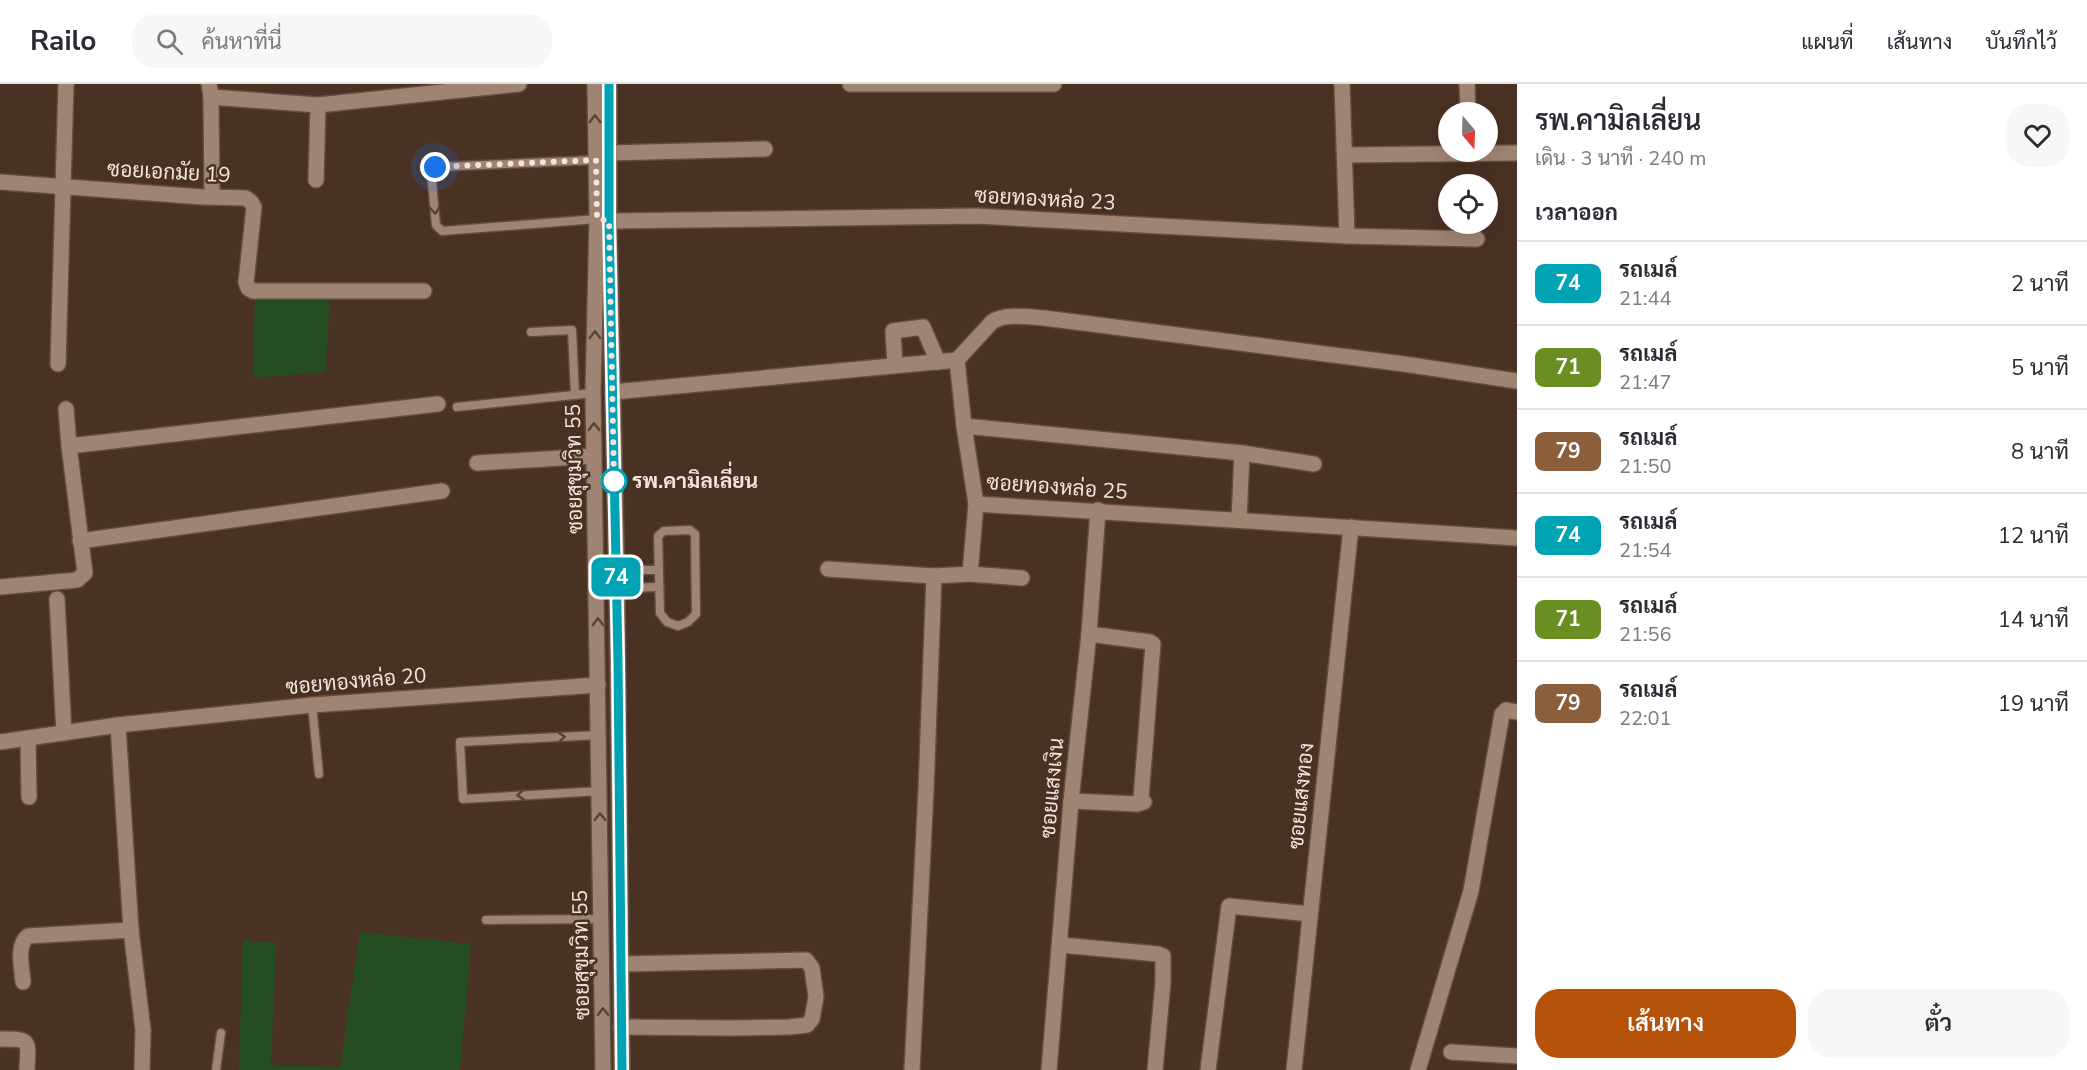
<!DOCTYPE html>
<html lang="th">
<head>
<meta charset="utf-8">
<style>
  :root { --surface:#fff; --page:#f7f7f7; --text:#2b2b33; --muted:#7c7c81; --line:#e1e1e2; --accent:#b45309 }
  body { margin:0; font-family:"Nunito Sans",Sarabun,sans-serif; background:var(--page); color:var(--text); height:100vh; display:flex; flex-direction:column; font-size:22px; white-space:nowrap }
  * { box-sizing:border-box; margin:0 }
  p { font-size:20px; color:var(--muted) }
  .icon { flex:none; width:33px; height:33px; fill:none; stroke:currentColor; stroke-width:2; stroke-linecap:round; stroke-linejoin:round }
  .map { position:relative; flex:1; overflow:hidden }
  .sheet { display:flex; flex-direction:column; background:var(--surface); width:570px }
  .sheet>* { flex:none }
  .badge { padding:0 12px; border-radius:9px; font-size:21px; line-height:39px }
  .needle { width:39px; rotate:161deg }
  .tools { position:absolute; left:1438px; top:18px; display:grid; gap:12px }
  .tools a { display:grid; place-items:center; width:60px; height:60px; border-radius:50%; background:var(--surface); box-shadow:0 6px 24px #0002; font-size:30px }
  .you { position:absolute; width:30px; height:30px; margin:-15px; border:4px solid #fff; border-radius:50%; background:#1a73e8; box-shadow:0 0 0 9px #1a73e833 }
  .map>.badge { position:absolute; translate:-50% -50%; box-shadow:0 0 0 3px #fff }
  h2 { padding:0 18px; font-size:22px; line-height:54px }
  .round { display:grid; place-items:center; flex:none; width:63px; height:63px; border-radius:24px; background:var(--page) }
  .overview { display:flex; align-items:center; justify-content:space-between; height:102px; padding:0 18px }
  h1 { font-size:28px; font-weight:600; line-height:45px }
  .cta { display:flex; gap:12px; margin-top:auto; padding:12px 18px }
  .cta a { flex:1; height:69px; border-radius:24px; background:var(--accent); color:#fff; font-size:24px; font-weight:600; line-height:69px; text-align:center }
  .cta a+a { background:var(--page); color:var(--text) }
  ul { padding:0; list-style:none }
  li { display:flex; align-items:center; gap:18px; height:84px; padding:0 18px; border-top:2px solid var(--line) }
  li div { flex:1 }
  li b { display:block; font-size:22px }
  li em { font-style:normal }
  li .badge { min-width:66px; font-weight:700; text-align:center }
  header { display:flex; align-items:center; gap:36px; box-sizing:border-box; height:84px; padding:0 30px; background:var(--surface); border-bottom:2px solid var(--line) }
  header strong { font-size:28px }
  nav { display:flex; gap:33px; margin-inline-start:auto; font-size:21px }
  .search { width:420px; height:54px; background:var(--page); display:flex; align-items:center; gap:15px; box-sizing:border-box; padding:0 21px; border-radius:24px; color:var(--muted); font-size:22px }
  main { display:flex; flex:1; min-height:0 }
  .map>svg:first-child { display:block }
  .green { fill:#244e21 }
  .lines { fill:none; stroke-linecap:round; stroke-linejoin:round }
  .service-casing { stroke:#614d41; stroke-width:11 }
  .minor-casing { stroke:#614d41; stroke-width:18 }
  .tertiary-casing { stroke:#614d41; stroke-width:18 }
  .secondary-casing { stroke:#614d41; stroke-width:18 }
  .service { stroke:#a08473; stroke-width:8 }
  .minor { stroke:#a08473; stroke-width:15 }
  .tertiary { stroke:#a08473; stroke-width:15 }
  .secondary { stroke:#a08473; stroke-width:15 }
  .oneway { stroke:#5a4233 }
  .line-casing { stroke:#fff; stroke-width:14 }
  .line { stroke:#00a3b4; stroke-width:9 }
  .walk { stroke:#f3e3da; stroke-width:6; stroke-dasharray:0 10.8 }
  .stop-dot { fill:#fff; stroke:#00a3b4; stroke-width:3 }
  .labels { text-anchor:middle; stroke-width:5; stroke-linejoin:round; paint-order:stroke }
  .street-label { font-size:21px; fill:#f3e3da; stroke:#493123 }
  .stop-label { font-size:21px; font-weight:bold; fill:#f3e3da; stroke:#493123; text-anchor:start }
</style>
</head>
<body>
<header>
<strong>Railo</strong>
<div class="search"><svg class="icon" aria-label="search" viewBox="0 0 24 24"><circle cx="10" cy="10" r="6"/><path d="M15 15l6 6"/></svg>ค้นหาที่นี่</div>
<nav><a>แผนที่</a><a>เส้นทาง</a><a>บันทึกไว้</a></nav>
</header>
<main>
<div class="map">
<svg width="1517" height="986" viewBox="0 0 1517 986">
  <rect width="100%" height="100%" fill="#493123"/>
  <!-- green -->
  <g class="green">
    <path d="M255,208L330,209L326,288L253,294Z"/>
    <path d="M360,848L471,860L460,986H239L243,856L276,859L271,981L340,983Z"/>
  </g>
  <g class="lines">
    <defs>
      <g id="service">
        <path d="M596,76L435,83L431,88L436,141L442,147L597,135"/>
        <path d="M531,248L572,246L575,311"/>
        <path d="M457,323L593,309"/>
        <path d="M690,446L695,450L696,530L688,538L678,542L667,538L660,529L658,452L664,447Z"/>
        <path d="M616,486H659"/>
        <path d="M617,504L659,503"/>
        <path d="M312,621L319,690"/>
        <path d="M599,651L460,658L463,715L600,707"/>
        <path d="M486,836L602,835"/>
        <path d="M216,986L221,949"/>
      </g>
      <g id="minor">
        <path d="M209,0L211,13L212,113"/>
        <path d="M850,0H1054"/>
        <path d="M1342,0L1347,152"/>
        <path d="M1467,0L1468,28"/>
        <path d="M211,13L318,21L519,0"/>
        <path d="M609,69L765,65"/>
        <path d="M1345,71L1517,69"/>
        <path d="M316,96L318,21"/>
        <path d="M0,98L203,113L246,114L251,118L254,123L246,198L248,204L253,207H424"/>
        <path d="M609,137L976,132L1347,152L1477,155"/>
        <path d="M957,276L992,238C1005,229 1028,233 1044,234L1404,280L1517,297"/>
        <path d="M58,280L66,0"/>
        <path d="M895,281L893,247L923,243L938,278"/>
        <path d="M613,308L957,276"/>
        <path d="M66,325L69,362"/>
        <path d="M964,342L1242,369L1314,380"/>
        <path d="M477,379L594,372"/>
        <path d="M976,420L1517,454"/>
        <path d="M1239,436L1242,369"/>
        <path d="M80,457L442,407"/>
        <path d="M828,485L934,492"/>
        <path d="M970,490L1022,494"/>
        <path d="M0,503L77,496L85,489L69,362L438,320"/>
        <path d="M57,515L64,649"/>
        <path d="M118,641L131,846L143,946L142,986"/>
        <path d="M28,654L29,713"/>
        <path d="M1071,717L1138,720L1144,718L1141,715L1153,560L1150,558L1089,550"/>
        <path d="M1061,861L1158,870L1163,872V898L1155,986"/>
        <path d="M621,880L806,876L812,884L816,913L812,935L807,941L789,943L732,944L621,943"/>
        <path d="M23,898C22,884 16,861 28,852L131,846"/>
        <path d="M0,955C32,955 28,956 27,986"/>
        <path d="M1451,968L1517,972"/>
        <path d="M912,986L926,706L934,492L970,490L976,420L964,342L957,276"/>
        <path d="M1049,986L1071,717L1089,550L1098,426"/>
        <path d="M1208,986L1229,822L1310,830"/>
        <path d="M1294,986L1351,443"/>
        <path d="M1418,986L1471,807L1502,630L1506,626L1517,628"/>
      </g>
      <path id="tertiary" d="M0,658L118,641L312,621L598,601"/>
      <g id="secondary">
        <path d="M595,0L597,135L593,309L603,986"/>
        <path d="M609,0V137L617,504L622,986"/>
      </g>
    </defs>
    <!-- service casing -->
    <use href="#service" class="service-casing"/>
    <!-- minor casing -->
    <use href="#minor" class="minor-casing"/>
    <!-- tertiary casing -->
    <use href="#tertiary" class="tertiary-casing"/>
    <!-- secondary casing -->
    <use href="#secondary" class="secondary-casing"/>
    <!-- service -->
    <use href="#service" class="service"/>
    <!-- minor -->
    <use href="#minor" class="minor"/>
    <!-- tertiary -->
    <use href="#tertiary" class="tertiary"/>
    <!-- secondary -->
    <use href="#secondary" class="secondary"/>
  </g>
  <!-- one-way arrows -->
  <defs><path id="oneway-chevron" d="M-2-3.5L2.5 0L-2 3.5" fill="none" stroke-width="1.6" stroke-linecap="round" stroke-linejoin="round" transform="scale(1.5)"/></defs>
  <g class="oneway">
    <use href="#oneway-chevron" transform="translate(595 35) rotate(-91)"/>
    <use href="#oneway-chevron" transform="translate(435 126) rotate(84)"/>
    <use href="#oneway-chevron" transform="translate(595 251) rotate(-89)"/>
    <use href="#oneway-chevron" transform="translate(594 343) rotate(-91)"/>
    <use href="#oneway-chevron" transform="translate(598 538) rotate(-91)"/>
    <use href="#oneway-chevron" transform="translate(561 653) rotate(-3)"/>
    <use href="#oneway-chevron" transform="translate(521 711) rotate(177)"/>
    <use href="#oneway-chevron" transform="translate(600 733) rotate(-91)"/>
    <use href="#oneway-chevron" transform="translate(603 928) rotate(-91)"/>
  </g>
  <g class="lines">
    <defs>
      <path id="line" d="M609,0V137L618,576L622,986"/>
    </defs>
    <!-- line casing -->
    <use href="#line" class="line-casing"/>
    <!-- line -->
    <use href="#line" class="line"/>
    <!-- walk -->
    <path class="walk" d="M435,83L596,76L597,135L609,137L614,397"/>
  </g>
  <!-- markers -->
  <circle class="stop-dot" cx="614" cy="397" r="12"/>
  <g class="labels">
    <!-- street labels -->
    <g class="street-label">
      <text transform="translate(169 88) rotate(3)" y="7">ซอยเอกมัย 19</text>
      <text transform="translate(1045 115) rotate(3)" y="7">ซอยทองหล่อ 23</text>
      <text transform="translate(574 385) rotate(-91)" y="7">ซอยสุขุมวิท 55</text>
      <text transform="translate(1057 403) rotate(4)" y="7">ซอยทองหล่อ 25</text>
      <text transform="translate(356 597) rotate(-5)" y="7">ซอยทองหล่อ 20</text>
      <text transform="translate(1052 704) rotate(-85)" y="7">ซอยแสงเงิน</text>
      <text transform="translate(1301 712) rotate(-84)" y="7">ซอยแสงทอง</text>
      <text transform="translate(581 871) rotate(-91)" y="7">ซอยสุขุมวิท 55</text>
    </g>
    <!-- stop labels -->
    <g class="stop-label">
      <text x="632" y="404">รพ.คามิลเลี่ยน</text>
    </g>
  </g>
</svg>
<div class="tools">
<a><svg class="needle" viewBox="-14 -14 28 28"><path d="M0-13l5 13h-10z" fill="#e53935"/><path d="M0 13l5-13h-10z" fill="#7c7c81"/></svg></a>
<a><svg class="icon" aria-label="locate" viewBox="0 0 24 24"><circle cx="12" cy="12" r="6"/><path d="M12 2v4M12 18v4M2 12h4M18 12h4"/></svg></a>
</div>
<div class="you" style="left:435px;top:83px"></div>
<b class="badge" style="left:616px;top:493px;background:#00a3b4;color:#fff">74</b>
</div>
<section class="sheet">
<div class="overview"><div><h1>รพ.คามิลเลี่ยน</h1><p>เดิน · 3 นาที · 240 m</p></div><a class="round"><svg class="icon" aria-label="heart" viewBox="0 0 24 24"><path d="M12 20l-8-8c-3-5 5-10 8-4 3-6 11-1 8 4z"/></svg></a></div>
<h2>เวลาออก</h2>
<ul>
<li><span class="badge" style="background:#00a3b4;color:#fff">74</span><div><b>รถเมล์</b><p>21:44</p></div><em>2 นาที</em></li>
<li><span class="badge" style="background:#6b8e23;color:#fff">71</span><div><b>รถเมล์</b><p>21:47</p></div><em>5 นาที</em></li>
<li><span class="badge" style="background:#8b5e3c;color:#fff">79</span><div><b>รถเมล์</b><p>21:50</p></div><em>8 นาที</em></li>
<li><span class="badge" style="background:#00a3b4;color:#fff">74</span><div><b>รถเมล์</b><p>21:54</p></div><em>12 นาที</em></li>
<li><span class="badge" style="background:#6b8e23;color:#fff">71</span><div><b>รถเมล์</b><p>21:56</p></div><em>14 นาที</em></li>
<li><span class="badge" style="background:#8b5e3c;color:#fff">79</span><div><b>รถเมล์</b><p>22:01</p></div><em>19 นาที</em></li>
</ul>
<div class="cta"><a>เส้นทาง</a><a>ตั๋ว</a></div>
</section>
</main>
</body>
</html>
